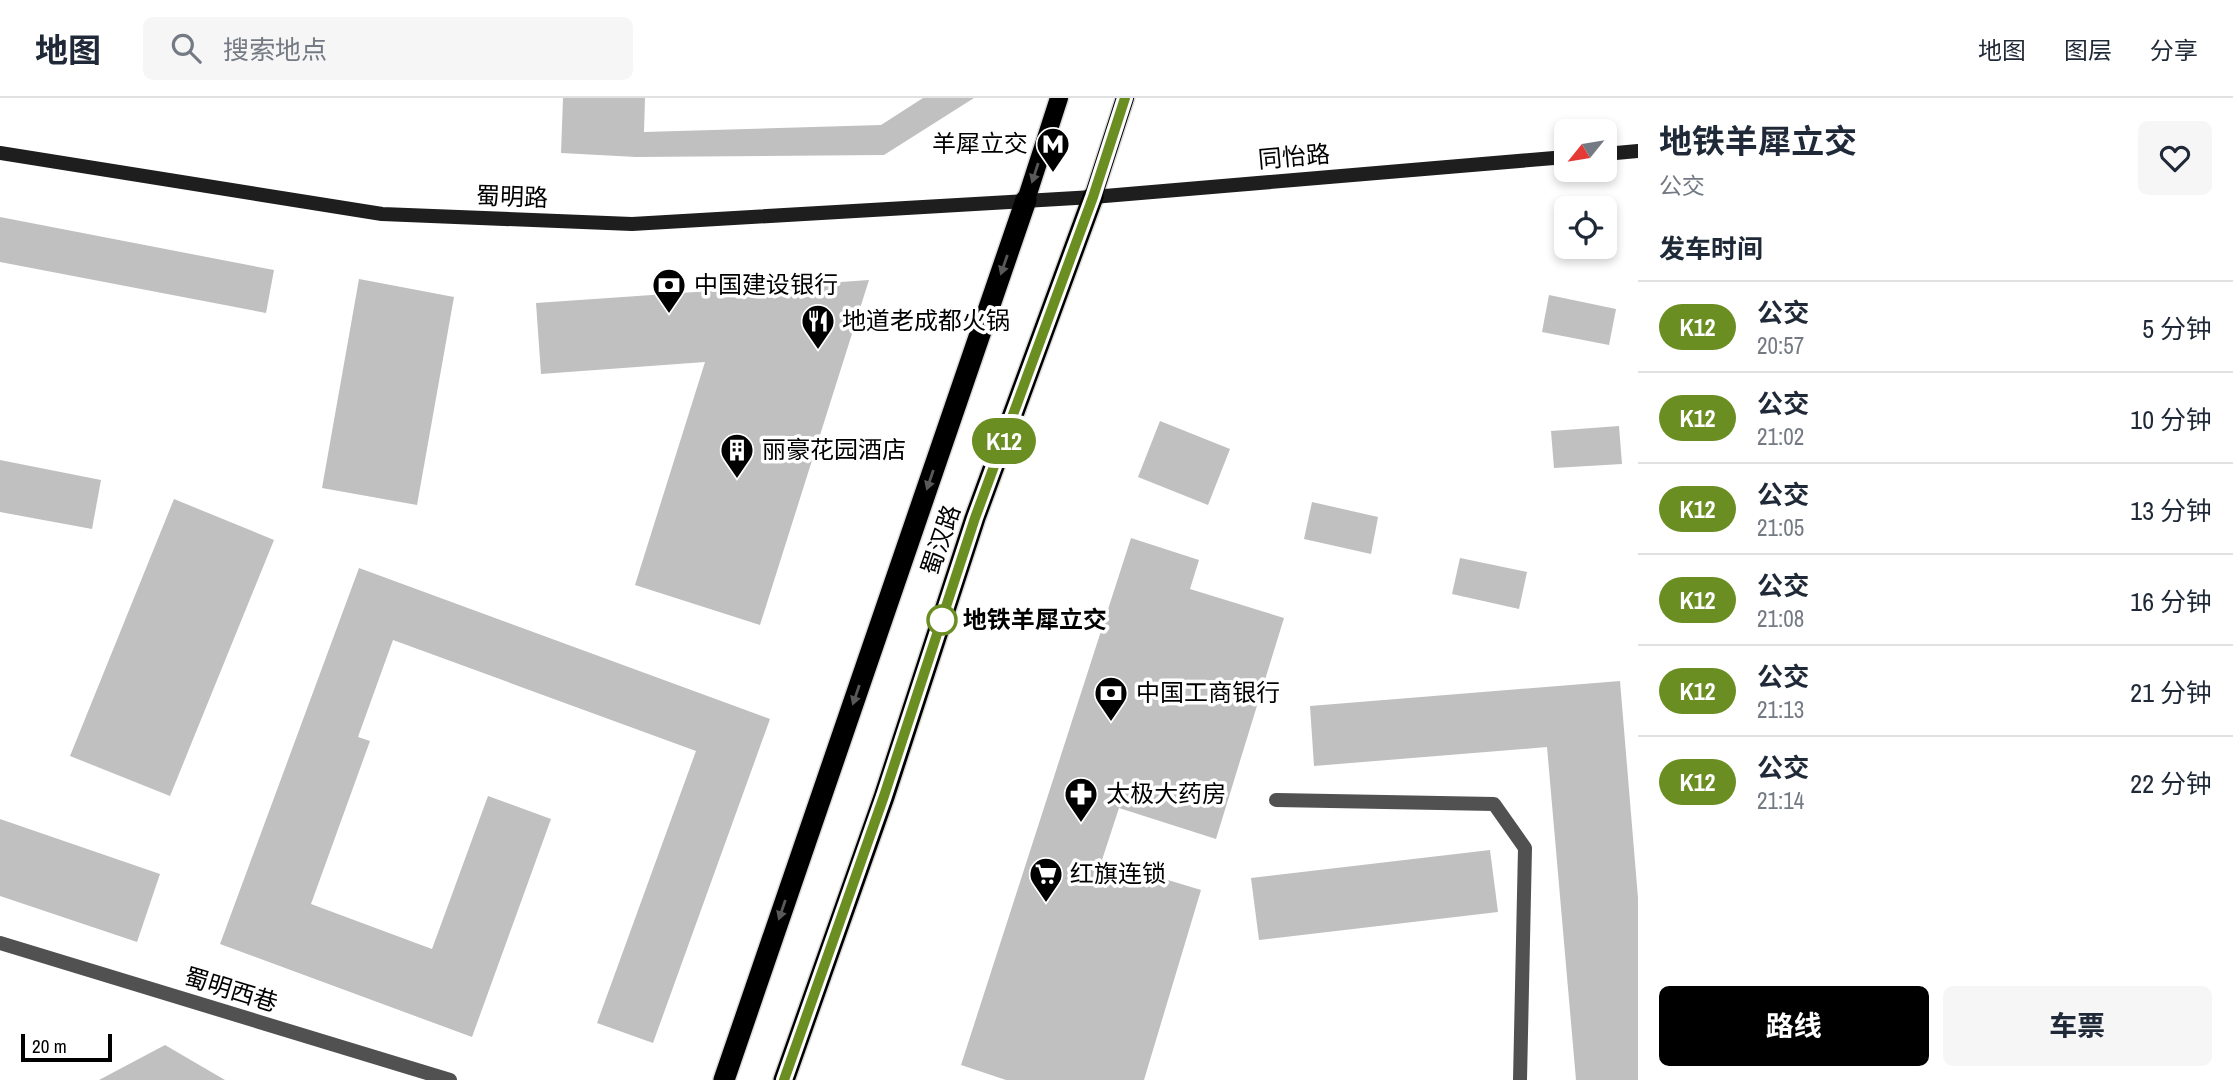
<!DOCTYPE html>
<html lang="zh">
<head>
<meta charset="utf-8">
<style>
  :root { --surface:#fff; --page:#f6f6f7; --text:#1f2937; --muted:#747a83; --line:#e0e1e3; --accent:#000 }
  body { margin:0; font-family:"Archivo Narrow","Noto Sans SC",sans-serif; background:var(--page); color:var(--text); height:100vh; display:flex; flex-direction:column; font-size:26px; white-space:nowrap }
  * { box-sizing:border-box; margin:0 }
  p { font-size:23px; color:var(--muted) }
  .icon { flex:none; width:38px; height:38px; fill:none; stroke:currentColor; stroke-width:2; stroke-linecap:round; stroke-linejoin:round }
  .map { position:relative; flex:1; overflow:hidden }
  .side { display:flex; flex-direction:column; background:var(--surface); width:595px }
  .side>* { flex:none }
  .badge { padding:0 14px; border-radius:23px; font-size:24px; line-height:46px }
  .needle { width:46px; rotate:240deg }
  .tools { position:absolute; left:1554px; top:21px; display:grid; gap:14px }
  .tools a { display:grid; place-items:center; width:63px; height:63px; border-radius:10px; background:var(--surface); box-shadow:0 4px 10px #0003; font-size:35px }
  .scale { position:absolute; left:21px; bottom:18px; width:91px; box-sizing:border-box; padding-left:7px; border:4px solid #000; border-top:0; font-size:19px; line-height:24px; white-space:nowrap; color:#000; -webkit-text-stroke:5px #fff; paint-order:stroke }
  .map>.badge { position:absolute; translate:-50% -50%; box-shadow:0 0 0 4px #fff }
  h2 { padding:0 21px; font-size:26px; line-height:63px }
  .round { display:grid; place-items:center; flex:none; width:74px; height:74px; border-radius:10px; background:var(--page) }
  .overview { display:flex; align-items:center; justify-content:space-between; height:119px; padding:0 21px }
  h1 { font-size:33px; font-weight:700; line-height:52px }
  .button { display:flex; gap:14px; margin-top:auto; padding:14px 21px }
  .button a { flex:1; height:80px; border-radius:10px; background:var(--accent); color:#fff; font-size:28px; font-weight:700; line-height:80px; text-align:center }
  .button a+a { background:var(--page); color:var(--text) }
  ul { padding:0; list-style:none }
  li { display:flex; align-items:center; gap:21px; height:91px; padding:0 21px; border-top:2px solid var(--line) }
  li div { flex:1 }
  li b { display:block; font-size:26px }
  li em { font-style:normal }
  li .badge { min-width:77px; font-weight:700; text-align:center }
  header { display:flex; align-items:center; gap:42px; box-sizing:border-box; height:98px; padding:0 35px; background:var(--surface); border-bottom:2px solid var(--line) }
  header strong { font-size:33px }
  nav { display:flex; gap:38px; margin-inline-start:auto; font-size:24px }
  .search { width:490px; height:63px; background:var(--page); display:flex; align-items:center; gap:18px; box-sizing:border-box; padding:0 24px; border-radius:10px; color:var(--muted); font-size:26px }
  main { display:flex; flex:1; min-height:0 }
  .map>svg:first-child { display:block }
  .building { fill:#c0c0c0 }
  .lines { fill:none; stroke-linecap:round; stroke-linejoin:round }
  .primary-casing { stroke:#dbdbdb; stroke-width:21 }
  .highway-casing { stroke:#dbdbdb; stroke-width:24 }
  .lane { stroke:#515151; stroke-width:14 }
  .street { stroke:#515151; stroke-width:14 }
  .secondary { stroke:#1e1e1e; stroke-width:14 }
  .primary { stroke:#000; stroke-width:18 }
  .highway { stroke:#000; stroke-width:21 }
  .oneway { fill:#595959 }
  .line-casing { stroke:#fff; stroke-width:16 }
  .line { stroke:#6b8e23; stroke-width:10 }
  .stop-dot { fill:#fff; stroke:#6b8e23; stroke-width:3.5 }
  .labels { text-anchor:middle; stroke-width:7; stroke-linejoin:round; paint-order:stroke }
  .poi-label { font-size:24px; fill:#000; stroke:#fff; text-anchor:start }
  .street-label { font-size:24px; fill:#000; stroke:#fff }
  .stop-label { font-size:24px; font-weight:bold; fill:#000; stroke:#fff; text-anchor:start }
</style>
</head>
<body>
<header>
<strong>地图</strong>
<div class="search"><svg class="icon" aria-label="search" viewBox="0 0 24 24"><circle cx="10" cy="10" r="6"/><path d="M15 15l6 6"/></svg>搜索地点</div>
<nav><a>地图</a><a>图层</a><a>分享</a></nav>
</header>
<main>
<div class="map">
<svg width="1638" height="982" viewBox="0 0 1638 982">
  <rect width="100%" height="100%" fill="#fff"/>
  <!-- building -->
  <g class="building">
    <path d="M563,0H645L644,34L881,27L923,0H974L884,57L636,59L561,55Z"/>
    <path d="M0,119L274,172L266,215L0,164Z"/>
    <path d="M359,181L454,199L417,407L322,390Z"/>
    <path d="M869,182L760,527L635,487L705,264L541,276L536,205Z"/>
    <path d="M1549,197L1616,211L1609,247L1542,234Z"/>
    <path d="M1160,323L1230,351L1208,407L1138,379Z"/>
    <path d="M1619,328L1622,366L1554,370L1551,333Z"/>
    <path d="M0,362L101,382L92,431L0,414Z"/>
    <path d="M174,401L274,442L170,698L70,658Z"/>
    <path d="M1312,404L1378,419L1371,456L1304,441Z"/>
    <path d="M1131,440L1199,462L1190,491L1284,520L1216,741L1119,710L1102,762L1201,792L1144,982H1006L961,967Z"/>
    <path d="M1460,460L1527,474L1519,511L1452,496Z"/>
    <path d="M359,470L770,621L653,945L597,925L696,653L393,542L358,639L370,643L311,806L432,851L488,698L551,721L472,939L220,846Z"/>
    <path d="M1620,583L1638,800V982H1576L1547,649L1314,668L1310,608Z"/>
    <path d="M0,721L160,776L137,844L0,798Z"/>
    <path d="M1490,752L1498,814L1259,842L1251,780Z"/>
    <path d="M165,947L225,982H99Z"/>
  </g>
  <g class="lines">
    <defs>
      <g id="primary">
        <path d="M1093,99L1125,0"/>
        <path d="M1026,102L1059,0"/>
      </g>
      <g id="highway">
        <path d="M724,982L1026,102"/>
        <path d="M784,982L884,699L975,420L1093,99"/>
      </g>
    </defs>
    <!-- primary casing -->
    <use href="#primary" class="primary-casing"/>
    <!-- highway casing -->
    <use href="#highway" class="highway-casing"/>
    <!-- lane -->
    <path class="lane" d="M1276,702L1494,706L1525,750L1520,982"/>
    <!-- street -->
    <path class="street" d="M0,845L450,982"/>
    <!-- secondary -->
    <g class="secondary">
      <path d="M0,55L382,116L632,126L1093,99L1566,59"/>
      <path d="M1605,56L1638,53"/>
    </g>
    <!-- primary -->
    <use href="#primary" class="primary"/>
    <!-- highway -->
    <use href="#highway" class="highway"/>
  </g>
  <!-- one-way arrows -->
  <defs><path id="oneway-solid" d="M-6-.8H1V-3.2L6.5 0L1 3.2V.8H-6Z" transform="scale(1.75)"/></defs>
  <g class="oneway">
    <use href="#oneway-solid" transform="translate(1035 75) rotate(108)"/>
    <use href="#oneway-solid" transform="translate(1004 167) rotate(109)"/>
    <use href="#oneway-solid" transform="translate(930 382) rotate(109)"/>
    <use href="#oneway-solid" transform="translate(856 597) rotate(109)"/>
    <use href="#oneway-solid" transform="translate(782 812) rotate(109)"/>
  </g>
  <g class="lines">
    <defs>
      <path id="line" d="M784,982L884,698L975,420L1093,99L1125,0"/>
    </defs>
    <!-- line casing -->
    <use href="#line" class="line-casing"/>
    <!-- line -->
    <use href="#line" class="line"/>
  </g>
  <!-- icons -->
  <defs>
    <symbol id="metro-pin" viewBox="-11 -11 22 30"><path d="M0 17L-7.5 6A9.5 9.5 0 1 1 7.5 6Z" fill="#000" stroke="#fff"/><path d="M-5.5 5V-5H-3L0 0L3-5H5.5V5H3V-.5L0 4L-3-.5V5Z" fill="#fff"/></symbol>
    <symbol id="bank-pin" viewBox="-11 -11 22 30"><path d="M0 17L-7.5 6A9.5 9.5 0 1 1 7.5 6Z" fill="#000" stroke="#fff"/><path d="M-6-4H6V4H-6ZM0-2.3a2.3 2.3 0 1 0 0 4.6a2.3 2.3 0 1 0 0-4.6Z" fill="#fff"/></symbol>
    <symbol id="restaurant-pin" viewBox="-11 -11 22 30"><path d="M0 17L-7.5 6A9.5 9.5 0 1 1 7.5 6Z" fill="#000" stroke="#fff"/><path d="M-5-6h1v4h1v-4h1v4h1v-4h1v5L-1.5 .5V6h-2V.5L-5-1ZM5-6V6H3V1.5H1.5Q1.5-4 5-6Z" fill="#fff"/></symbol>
    <symbol id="building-pin" viewBox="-11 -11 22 30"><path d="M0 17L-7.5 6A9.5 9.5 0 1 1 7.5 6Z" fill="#000" stroke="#fff"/><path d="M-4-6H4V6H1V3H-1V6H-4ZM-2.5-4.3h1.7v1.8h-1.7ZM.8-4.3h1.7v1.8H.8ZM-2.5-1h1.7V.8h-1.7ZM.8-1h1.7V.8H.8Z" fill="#fff"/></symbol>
    <symbol id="pharmacy-pin" viewBox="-11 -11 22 30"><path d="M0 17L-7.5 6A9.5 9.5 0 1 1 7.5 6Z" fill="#000" stroke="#fff"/><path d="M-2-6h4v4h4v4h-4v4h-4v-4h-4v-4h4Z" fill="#fff"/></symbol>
    <symbol id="supermarket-pin" viewBox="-11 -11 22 30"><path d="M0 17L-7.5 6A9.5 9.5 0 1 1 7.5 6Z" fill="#000" stroke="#fff"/><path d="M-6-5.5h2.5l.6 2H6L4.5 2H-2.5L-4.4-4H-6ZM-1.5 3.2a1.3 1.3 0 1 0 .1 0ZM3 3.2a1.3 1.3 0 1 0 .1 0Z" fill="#fff"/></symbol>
  </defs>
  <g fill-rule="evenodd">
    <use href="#metro-pin" x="1034" y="27" width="38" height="52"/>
    <use href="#bank-pin" x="650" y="168" width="38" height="52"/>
    <use href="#restaurant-pin" x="799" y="204" width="38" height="52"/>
    <use href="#building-pin" x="718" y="333" width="38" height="52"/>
    <use href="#bank-pin" x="1092" y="576" width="38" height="52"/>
    <use href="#pharmacy-pin" x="1062" y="677" width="38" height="52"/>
    <use href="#supermarket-pin" x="1027" y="757" width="38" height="52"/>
  </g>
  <!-- markers -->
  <circle class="stop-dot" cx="942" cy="522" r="14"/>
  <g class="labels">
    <!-- poi labels -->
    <g class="poi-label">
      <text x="1028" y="54" text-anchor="end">羊犀立交</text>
      <text x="694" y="195">中国建设银行</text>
      <text x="842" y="231">地道老成都火锅</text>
      <text x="762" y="360">丽豪花园酒店</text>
      <text x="1136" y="603">中国工商银行</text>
      <text x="1106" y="704">太极大药房</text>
      <text x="1070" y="784">红旗连锁</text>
    </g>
    <!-- street labels -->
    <g class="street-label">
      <text transform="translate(1294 59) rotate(-5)" y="8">同怡路</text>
      <text transform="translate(512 99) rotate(2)" y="8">蜀明路</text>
      <text transform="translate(941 442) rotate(-71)" y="8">蜀汉路</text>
      <text transform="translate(231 892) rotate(17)" y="8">蜀明西巷</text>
    </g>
    <!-- stop labels -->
    <g class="stop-label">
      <text x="963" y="530">地铁羊犀立交</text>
    </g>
  </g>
</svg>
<div class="tools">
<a><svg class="needle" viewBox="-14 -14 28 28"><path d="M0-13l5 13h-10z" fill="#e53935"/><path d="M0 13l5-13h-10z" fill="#747a83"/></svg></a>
<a><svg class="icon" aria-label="locate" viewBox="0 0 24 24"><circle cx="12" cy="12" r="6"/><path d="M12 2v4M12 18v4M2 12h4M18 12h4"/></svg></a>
</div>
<div class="scale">20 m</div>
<b class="badge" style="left:1004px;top:343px;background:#6b8e23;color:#fff">K12</b>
</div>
<section class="side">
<div class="overview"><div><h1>地铁羊犀立交</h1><p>公交</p></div><a class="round"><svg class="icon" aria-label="heart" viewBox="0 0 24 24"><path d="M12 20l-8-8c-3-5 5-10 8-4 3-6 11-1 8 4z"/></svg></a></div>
<h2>发车时间</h2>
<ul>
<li><span class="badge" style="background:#6b8e23;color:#fff">K12</span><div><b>公交</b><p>20:57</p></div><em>5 分钟</em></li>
<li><span class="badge" style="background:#6b8e23;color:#fff">K12</span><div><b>公交</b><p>21:02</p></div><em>10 分钟</em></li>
<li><span class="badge" style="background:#6b8e23;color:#fff">K12</span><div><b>公交</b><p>21:05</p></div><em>13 分钟</em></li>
<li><span class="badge" style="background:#6b8e23;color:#fff">K12</span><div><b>公交</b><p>21:08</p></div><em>16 分钟</em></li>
<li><span class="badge" style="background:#6b8e23;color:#fff">K12</span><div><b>公交</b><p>21:13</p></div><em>21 分钟</em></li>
<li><span class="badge" style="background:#6b8e23;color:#fff">K12</span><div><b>公交</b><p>21:14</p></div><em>22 分钟</em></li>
</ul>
<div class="button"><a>路线</a><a>车票</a></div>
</section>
</main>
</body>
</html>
